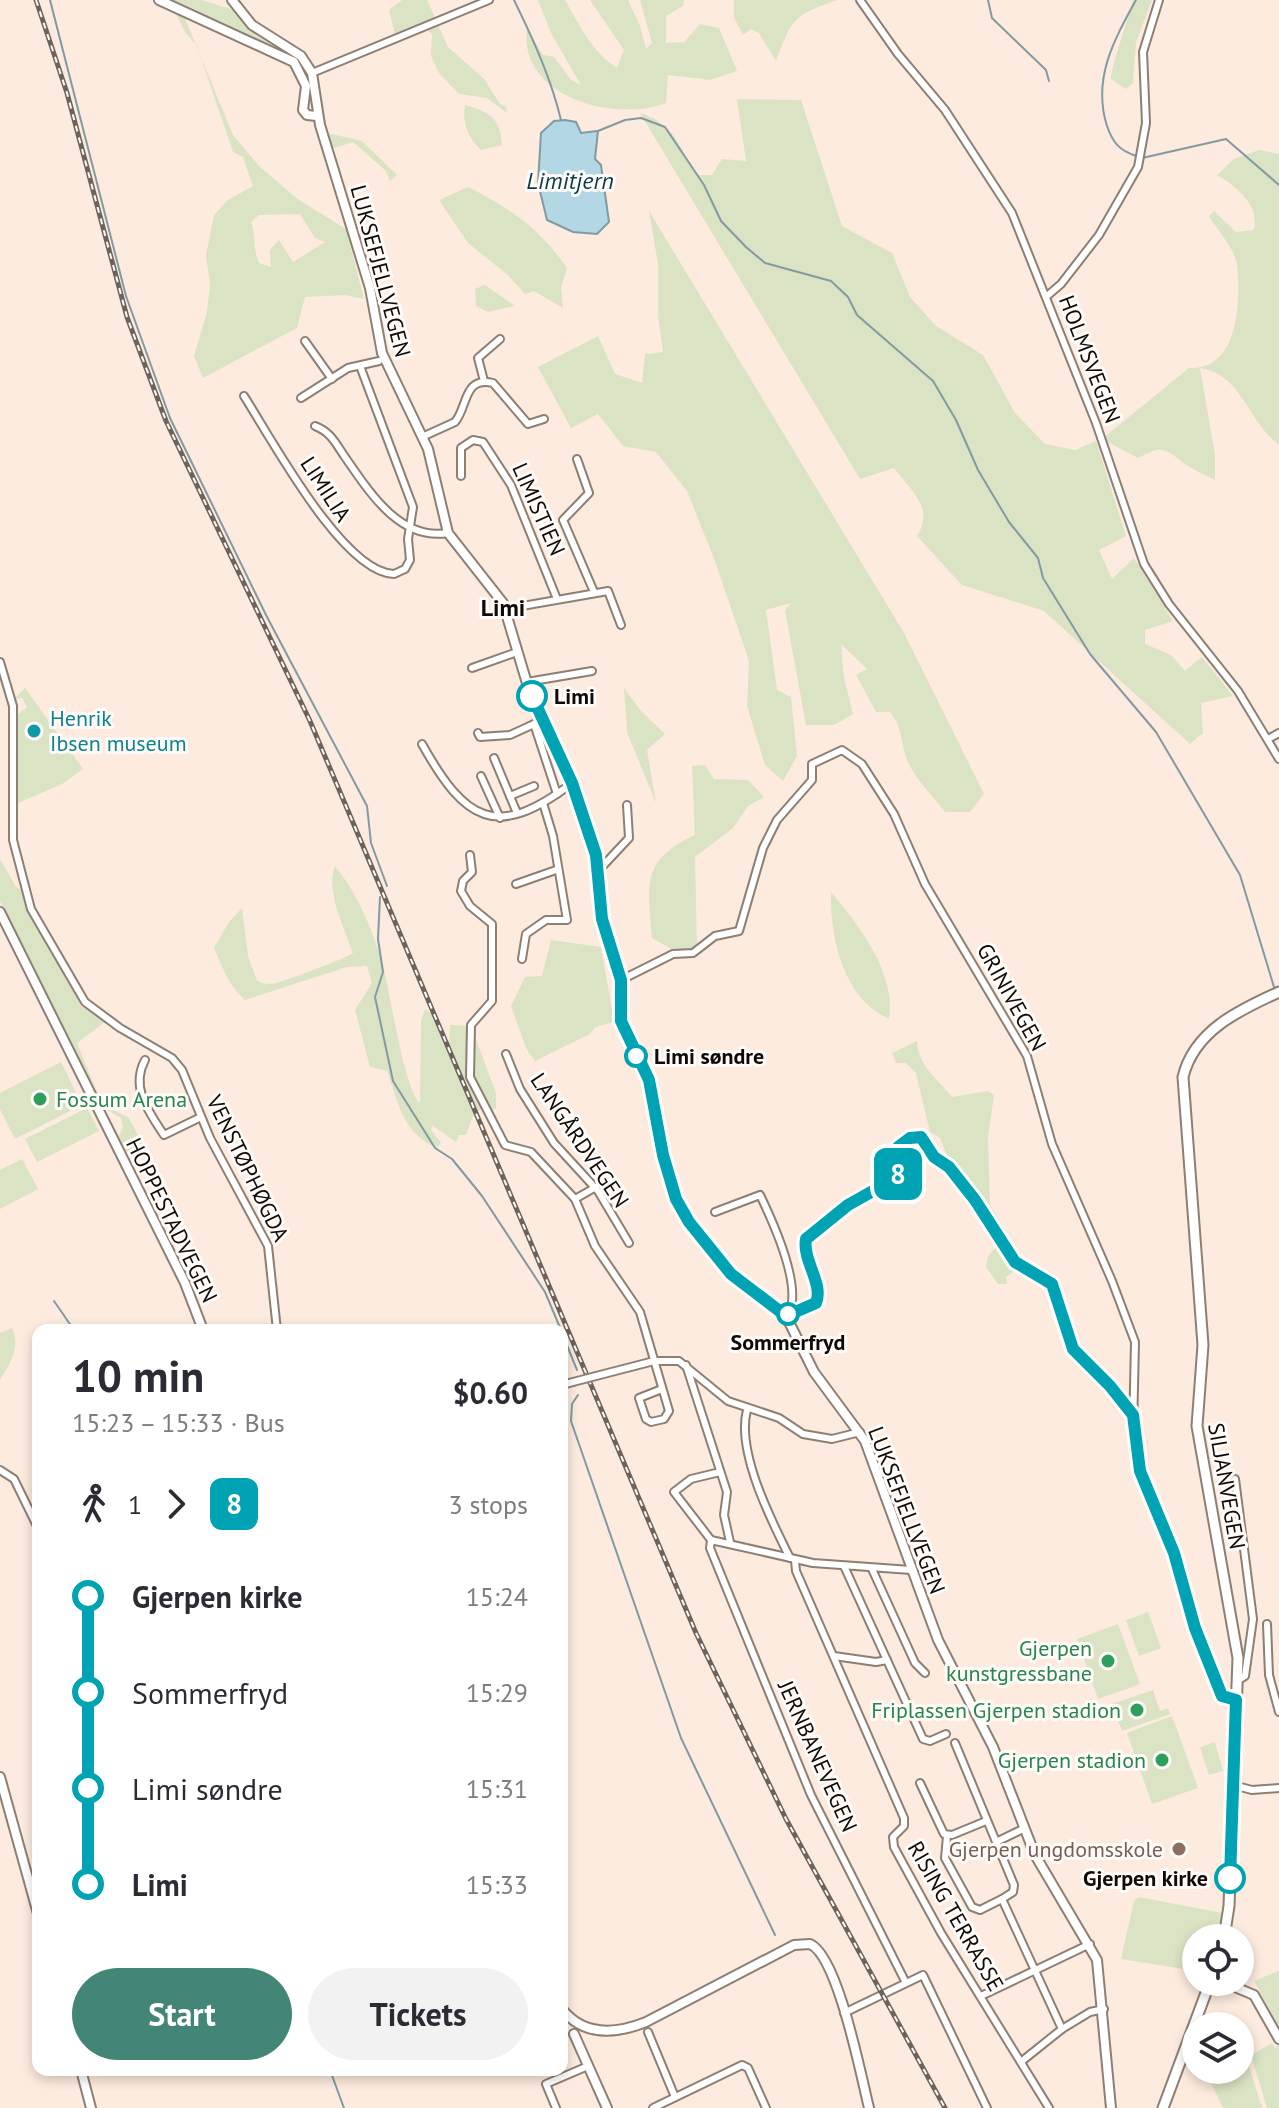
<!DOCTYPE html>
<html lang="en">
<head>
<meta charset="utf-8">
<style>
  :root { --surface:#fff; --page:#f2f2f3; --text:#2b2b33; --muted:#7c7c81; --accent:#438678 }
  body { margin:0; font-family:"PT Sans",sans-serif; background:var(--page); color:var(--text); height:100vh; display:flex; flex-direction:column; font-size:30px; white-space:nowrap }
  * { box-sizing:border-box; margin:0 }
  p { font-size:26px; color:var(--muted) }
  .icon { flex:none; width:44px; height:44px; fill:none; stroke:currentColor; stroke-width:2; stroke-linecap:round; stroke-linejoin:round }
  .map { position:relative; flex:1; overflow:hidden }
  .details { position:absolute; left:32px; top:1324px; width:536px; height:752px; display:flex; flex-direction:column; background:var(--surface); border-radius:16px; box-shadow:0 4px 12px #0003 }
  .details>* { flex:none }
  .badge { padding:0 16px; border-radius:12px; font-size:28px; line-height:52px }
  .buttons { position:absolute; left:1182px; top:1924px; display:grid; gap:16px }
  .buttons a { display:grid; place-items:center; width:72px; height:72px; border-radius:50%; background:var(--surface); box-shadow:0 4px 12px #0003; font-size:40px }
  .map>.badge { position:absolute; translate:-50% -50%; box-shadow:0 0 0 4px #fff }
  .legs { display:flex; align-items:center; gap:12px; height:88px; padding:0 40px; font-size:26px }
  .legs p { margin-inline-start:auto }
  .head { display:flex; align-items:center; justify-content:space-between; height:136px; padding:0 40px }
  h1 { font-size:44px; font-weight:700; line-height:60px }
  .action { display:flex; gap:16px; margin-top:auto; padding:16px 40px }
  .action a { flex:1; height:92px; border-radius:48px; background:var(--accent); color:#fff; font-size:32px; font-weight:700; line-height:92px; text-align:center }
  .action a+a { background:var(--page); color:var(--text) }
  ul { padding:0 40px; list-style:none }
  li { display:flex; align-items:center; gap:28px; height:96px; font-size:30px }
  li i { display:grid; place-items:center; width:12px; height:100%; margin:0 10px; background:currentColor }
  li i::after { content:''; width:20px; height:20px; margin:-10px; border:6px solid; border-radius:50%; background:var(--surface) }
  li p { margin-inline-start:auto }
  li:first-child i { background:linear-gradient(#0000 50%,currentColor 0) }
  li:last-child i { background:linear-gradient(currentColor 50%,#0000 0) }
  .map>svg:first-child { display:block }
  .green { fill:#dbe3c5; fill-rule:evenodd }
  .water { fill:#b3d7e4; stroke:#829aa1; stroke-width:2 }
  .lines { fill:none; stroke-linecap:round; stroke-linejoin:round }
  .stream { stroke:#829aa1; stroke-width:2 }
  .street-casing { stroke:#8e7f73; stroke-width:10 }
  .secondary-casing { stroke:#8e7f73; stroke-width:12 }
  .primary-casing { stroke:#8e7f73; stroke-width:13 }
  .street { stroke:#fff; stroke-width:6 }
  .secondary { stroke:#fff; stroke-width:8 }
  .primary { stroke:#fff; stroke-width:9 }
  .rail-casing { stroke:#6d635b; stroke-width:5 }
  .rail { stroke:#fffbf9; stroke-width:2; stroke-dasharray:6; stroke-linecap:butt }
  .street-bridge-casing { stroke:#8e7f73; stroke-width:10; stroke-linecap:butt }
  .street-bridge { stroke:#fff; stroke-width:6 }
  .line-1-casing { stroke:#fff; stroke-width:18 }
  .line-1 { stroke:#00a3b4; stroke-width:12 }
  .stop-1-dot { fill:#fff; stroke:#00a3b4; stroke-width:4 }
  .culture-dot { fill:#0f9aa8; stroke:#fffbf9; stroke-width:3 }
  .leisure-dot { fill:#2e9e5b; stroke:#fffbf9; stroke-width:3 }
  .education-dot { fill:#8d6e63; stroke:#fffbf9; stroke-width:3 }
  .labels { text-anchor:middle; stroke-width:6; stroke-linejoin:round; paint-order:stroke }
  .street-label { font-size:22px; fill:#0f0a06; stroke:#fffbf9 }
  .stop-label { font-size:22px; font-weight:bold; fill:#0f0a06; stroke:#fffbf9; text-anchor:start }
  .culture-label { font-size:22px; fill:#0d838f; stroke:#fffbf9; text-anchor:start }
  .leisure-label { font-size:22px; fill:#27864d; stroke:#fffbf9; text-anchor:end }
  .education-label { font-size:22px; fill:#785e54; stroke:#fffbf9; text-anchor:end }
  .water-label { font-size:24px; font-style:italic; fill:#083c4c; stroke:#fffbf9 }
  .neighbourhood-label { font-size:24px; font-weight:bold; fill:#0f0a06; stroke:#fffbf9 }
</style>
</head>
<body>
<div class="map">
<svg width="1279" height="2108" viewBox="0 0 1279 2108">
  <rect width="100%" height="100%" fill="#fcebde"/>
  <!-- green -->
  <g class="green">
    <path d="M169,0H201L231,9L251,28L290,51L289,55L187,9L186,21L233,135L260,167L299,200L346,229L364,299L346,295L305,297L297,328L203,378L194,356L207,312L210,285L206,255L214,215L228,200L253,186L243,157L233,152L197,46L185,32ZM300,214L315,238L325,242L293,262L279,240L270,250L271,267L259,263C252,248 257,237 251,222L259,215Z"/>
    <path d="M402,0H427L448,47L484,79L500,104L506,106L507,113L487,98L459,94L439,73L431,56L432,34L427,29L396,39L389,10Z"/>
    <path d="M538,0H565C580,26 591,51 617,68L624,50L590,0H628L640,26L646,49L652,43L640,0H684L683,6L666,16V43L684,42L700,24L719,28L737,71L710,80L668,75L666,103C616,123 518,97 527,29L543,55L554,57L571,80L581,85L551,33Z"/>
    <path d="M734,0H837C793,16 793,17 776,61L759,33L751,29L743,35L734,17Z"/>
    <path d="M1133,0H1152L1136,42L1133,83L1126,89L1111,79C1110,72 1129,15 1133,0Z"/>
    <path d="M737,99L801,100L842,226L892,253L910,297L936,326L983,355L1015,413L1045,444L1075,450L1096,441L1126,536L1099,550L1112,579L1134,558L1173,621L1145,630V644L1171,655L1185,671L1202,657L1233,696L1201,703L1203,733L1190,744L1044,611L962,585L917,536C935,509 911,490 894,468L860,479L640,113C672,122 681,148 696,175H712L722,159L746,161Z"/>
    <path d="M465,105C490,112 500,118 502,145L481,150C468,137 462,124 465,105Z"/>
    <path d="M327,133L362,141L397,175L390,181L386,171L353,142L331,149Z"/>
    <path d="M1259,150L1279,154V445C1248,422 1242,374 1200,368L1215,455V480C1205,475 1194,470 1185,464C1163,448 1164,445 1138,458L1102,439L1189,368C1239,371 1241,300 1237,265C1235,249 1217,230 1209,216L1214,211L1236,232L1254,230C1260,205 1236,186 1217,175L1234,159Z"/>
    <path d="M468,187C510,208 540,229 567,268L561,288L563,308L534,291L525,294L508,275L468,243L439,200Z"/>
    <path d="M649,211L904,633L984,794L970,812H945C933,796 915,779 907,760C901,743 902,726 890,712H876L856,675L867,669L841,644L844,678L853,714L834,725H806L785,610L791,603L766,610L777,690L791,697L797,756L783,781L765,765L747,706L749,661L715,561L687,491L656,452L623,446L598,414L571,428L538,367L598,336L615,374L642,383L645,354L663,352L658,315V264Z"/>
    <path d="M485,285L515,306L488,312L476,306L475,289Z"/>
    <path d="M25,688L83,769L62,784L16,804L13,803L16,716L27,707L22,698L14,699Z"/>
    <path d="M624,688L641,711L665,734L647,750L656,803L627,732Z"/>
    <path d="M705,765L714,779L748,780L764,797L748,806L733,828L695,857L697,951L677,952L652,938C648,884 640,861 695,835L692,766Z"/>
    <path d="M0,859L16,887L24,892L38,928L81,1006L105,1022L77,1043L102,1104L129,1118L143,1145L141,1153L132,1155L123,1149L119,1136L123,1127L121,1118L101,1106L0,901Z"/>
    <path d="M335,866C358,894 373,931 383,966C390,991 404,1090 420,1103L421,1021L425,1009L432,1014L444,1040L449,1041L450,1025L471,1026L496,1093V1108L489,1112L480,1109L472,1118L466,1135H459L456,1142L432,1125L431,1130L441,1143L437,1148C403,1134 398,1102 387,1071L370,1067L355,1010L372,983L367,966L347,967L245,1000C229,986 222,967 214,948L229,922L242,908L248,956L257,981C264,984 269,985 276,983C287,980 347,958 353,953C345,929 325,891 335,866Z"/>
    <path d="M831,892C859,925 896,973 889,1019C843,998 830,939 831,892Z"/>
    <path d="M551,940L601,947L614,1022L595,1027L590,1034L535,1061L526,1048L511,1006L525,977L542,976Z"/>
    <path d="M917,1041C918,1066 937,1078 952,1097L988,1091L994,1095L988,1137L990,1205L1015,1245L1011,1253L1020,1267L1006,1277L1007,1284H998L986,1267L988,1256L1001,1241L955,1175L940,1138L930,1132L916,1073L906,1063H896L892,1053Z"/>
    <path d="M61,1062L82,1105L15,1139L0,1109V1093Z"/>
    <path d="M87,1108L99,1131L37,1162L25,1139Z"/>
    <path d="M22,1159L38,1189L0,1209V1170Z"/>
    <path d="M12,1328C21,1348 10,1363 0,1380V1333Z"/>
    <path d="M1148,1612L1161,1648L1139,1656L1126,1620Z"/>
    <path d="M1118,1624L1140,1684L1098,1699L1077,1639Z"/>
    <path d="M1153,1690L1160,1711L1168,1708L1170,1714L1122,1731L1112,1704Z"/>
    <path d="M1172,1716L1198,1788L1152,1804L1127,1733Z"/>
    <path d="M1215,1742L1223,1771L1209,1775L1200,1747Z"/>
    <path d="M1139,1897L1222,1913L1216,1938H1196V1971L1121,1959L1134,1901Z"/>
    <path d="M1279,1971V2027L1254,1981Z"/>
    <path d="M1240,2042L1242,2043L1262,2108H1223L1205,2070H1240Z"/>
    <path d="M1272,2043L1275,2048L1279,2045V2108H1267L1251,2055Z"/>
  </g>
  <!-- water -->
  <path class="water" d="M565,120L576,122L581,133L598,131L595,159L601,165L609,222L597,234L573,232L547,220L538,183L541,133L554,121Z"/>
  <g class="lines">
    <!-- stream -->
    <g class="stream">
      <path d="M50,0L126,296L170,418L266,615L367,806L371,843L387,886"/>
      <path d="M514,0C533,39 551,78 561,120"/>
      <path d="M988,0L992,18L1046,70L1049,81"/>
      <path d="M1136,0C1114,40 1092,79 1107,126C1113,143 1119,150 1136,156"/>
      <path d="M598,131L625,120L641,118L665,127L704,185L721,221L746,247L765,263L831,281L848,297L857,315L933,381L956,420L978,470L1009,522L1038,558L1043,578L1090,654L1156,732L1240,875L1274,987"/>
      <path d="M1142,158L1226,139L1279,185"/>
      <path d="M380,897L378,939L383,972L375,997L393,1081L435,1148L452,1159L482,1196L545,1292L561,1330"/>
      <path d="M54,1301L74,1330"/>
      <path d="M562,1333L577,1370"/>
      <path d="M578,1395L572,1404L571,1421L681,1738L775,1935"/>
      <path d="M330,2070L344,2108"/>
    </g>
    <defs>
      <g id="street">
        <path d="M860,0L898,54L945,110L1012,213L1096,423L1144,564L1169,604L1238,691L1279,759"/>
        <path d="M312,73L489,0"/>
        <path d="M1047,296L1061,284L1099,235L1138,167L1146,123L1143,52L1159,0"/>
        <path d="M305,341L332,379"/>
        <path d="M484,381L478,358L500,339"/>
        <path d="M244,396C271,438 343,573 394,574L405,569L410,560L408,539L413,507L360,366"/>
        <path d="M301,398L348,368L379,361"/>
        <path d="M315,426C331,432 336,444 345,457C370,493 400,541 448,533"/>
        <path d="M422,437L455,422C468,407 463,376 493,383L528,424L544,419"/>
        <path d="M577,459L589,493L563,520L594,592"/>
        <path d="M461,476V448L473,440L483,442L511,485L557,599"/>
        <path d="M505,609L608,591L621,625"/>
        <path d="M0,662L13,706V840L31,909L85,1002L120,1028L172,1058L182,1070L210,1138L268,1246L277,1330"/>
        <path d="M472,668L517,652"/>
        <path d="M527,682L592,671"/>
        <path d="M543,720L534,724L557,794"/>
        <path d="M478,733L480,737L510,735L534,724"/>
        <path d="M1268,739L1279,733"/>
        <path d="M422,744C465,821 496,841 572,783"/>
        <path d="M494,758L517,813"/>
        <path d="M481,776L500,818"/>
        <path d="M510,796L534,786"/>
        <path d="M470,855L472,872L463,881L461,891L470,906L492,924V1001L471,1025L470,1077L505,1145L531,1152L575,1199L595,1246L640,1312L669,1411L664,1419L651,1422L646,1419L639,1398L662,1389"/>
        <path d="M600,869L629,838L627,805"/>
        <path d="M516,884L556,870"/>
        <path d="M522,959L526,934L546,920H567L553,836L543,803"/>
        <path d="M621,980L673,954L693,953L715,936L739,931L763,848L777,820L812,780V764L842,750L862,764L894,814L925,884L1027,1056L1052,1144L1112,1281L1135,1342L1133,1431L1137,1461L1174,1553L1195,1628L1220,1692L1224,1698L1236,1700"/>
        <path d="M506,1054L520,1089L554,1143L598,1191L629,1243"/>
        <path d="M145,1060C130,1088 149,1112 164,1135L201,1117"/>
        <path d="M575,1199L596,1187"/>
        <path d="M715,1212L760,1195C773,1222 802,1285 789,1313"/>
        <path d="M791,1311L818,1300C819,1281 804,1263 805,1244C806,1224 879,1190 896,1178L898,1147L910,1138L921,1137L934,1157L949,1167L975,1200L1015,1262L1052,1284L1073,1349L1110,1386L1133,1415"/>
        <path d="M686,1365L727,1492L724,1515L730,1542"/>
        <path d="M596,1376L654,1361H679L728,1401L779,1418L803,1434L832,1439L860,1432"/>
        <path d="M562,1385L573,1382"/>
        <path d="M747,1410C736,1451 771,1520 790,1558"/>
        <path d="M0,1470L14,1479L38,1528"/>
        <path d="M1235,1479L1253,1619L1245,1676L1237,1681"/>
        <path d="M711,1540L710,1548L811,1795L905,1981"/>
        <path d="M711,1540L813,1563L911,1570"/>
        <path d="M711,1540L674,1492L691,1479L720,1472"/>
        <path d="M795,1560L796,1571L904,1818V1826L893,1837L894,1847L941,1933L1049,2108"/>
        <path d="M844,1566L923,1739L930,1741L946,1734"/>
        <path d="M872,1569L915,1663L925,1673"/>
        <path d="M1267,1624L1269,1675L1279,1712"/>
        <path d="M834,1656L876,1662L887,1660"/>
        <path d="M955,1743L1014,1885L1013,1892L1002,1899L1062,2029L1022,2061"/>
        <path d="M920,1783L944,1834L952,1835L986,1821"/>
        <path d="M1233,1785L1252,1790L1279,1788"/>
        <path d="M947,1836L945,1858L972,1907L980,1910L1002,1899"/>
        <path d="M996,1842L1023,1829"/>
        <path d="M981,1996L1090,1944"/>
        <path d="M844,2013L923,1975L987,2108"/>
        <path d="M1062,2029L1090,2012L1104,2009"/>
        <path d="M648,2032L675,2097"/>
        <path d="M556,2108L546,2084L588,2066"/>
        <path d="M653,2108L742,2065L748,2068L766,2108"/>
      </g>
      <g id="secondary">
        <path d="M159,0L294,62L306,86L303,110L307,115L317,116"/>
        <path d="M232,0L252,25L301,56L312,73L320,125L370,288L382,353L428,449L448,533L503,603L529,690L572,783L596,855L603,925L621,980V1021L649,1080L663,1155L676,1199L694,1228L738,1281L784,1312L814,1372L865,1441L938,1640L993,1747L1035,1855L1097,1960L1111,2108"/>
        <path d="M0,912L185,1283L203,1330"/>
        <path d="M0,1777L38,1914"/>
        <path d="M1223,1982L1254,1995L1279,2039"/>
        <path d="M562,2009C584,2037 616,2034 646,2022L794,1945L810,1944C838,1956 861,2076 869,2108"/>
        <path d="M574,2034L607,2108"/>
        <path d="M81,2070L91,2108"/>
      </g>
      <g id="primary">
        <path d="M1224,1938L1229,1906L1238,1658L1197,1426L1203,1345L1183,1077C1194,1031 1239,1010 1279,992"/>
        <path d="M1163,2108L1210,1982"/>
      </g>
    </defs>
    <!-- street casing -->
    <use href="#street" class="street-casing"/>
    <!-- secondary casing -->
    <use href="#secondary" class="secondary-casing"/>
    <!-- primary casing -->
    <use href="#primary" class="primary-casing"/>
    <!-- street -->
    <use href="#street" class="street"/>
    <!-- secondary -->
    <use href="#secondary" class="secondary"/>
    <!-- primary -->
    <use href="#primary" class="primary"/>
    <defs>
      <path id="rail" d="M36,0L67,93L127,317L166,421L310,721L696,1633L786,1819L945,2108"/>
    </defs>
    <!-- rail casing -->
    <use href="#rail" class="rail-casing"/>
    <!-- rail -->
    <use href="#rail" class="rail"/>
    <defs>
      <path id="street-bridge" d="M573,1382L596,1376"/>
    </defs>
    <!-- street-bridge casing -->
    <use href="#street-bridge" class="street-bridge-casing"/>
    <!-- street-bridge -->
    <use href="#street-bridge" class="street-bridge"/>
  </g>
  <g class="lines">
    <defs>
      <path id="line-1" d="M532,696L572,783L596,855L602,919L621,980V1021L649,1080L663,1155L676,1199L689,1222L731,1274L786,1316L816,1303C824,1284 802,1260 806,1239L848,1205L896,1178L898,1147L910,1138L921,1137L934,1157L949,1167L975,1200L1015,1262L1052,1284L1073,1349L1110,1386L1133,1415L1140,1471L1174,1553L1195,1628L1222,1696L1236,1700L1230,1878"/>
    </defs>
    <!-- line-1 casing -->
    <use href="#line-1" class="line-1-casing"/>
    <!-- line-1 -->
    <use href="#line-1" class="line-1"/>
  </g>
  <!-- markers -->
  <g class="stop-1-dot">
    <circle cx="532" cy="696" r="14"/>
    <circle cx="636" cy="1056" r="10"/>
    <circle cx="788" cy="1314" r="10"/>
    <circle cx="1230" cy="1878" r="14"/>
  </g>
  <circle class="culture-dot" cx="34" cy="731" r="8"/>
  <g class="leisure-dot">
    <circle cx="40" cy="1099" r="8"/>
    <circle cx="1108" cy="1661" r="8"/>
    <circle cx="1137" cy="1710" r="8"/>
    <circle cx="1162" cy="1760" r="8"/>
  </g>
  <circle class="education-dot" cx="1179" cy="1849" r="8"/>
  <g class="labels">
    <!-- street labels -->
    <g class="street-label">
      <text transform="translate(381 271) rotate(75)" y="8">LUKSEFJELLVEGEN</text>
      <text transform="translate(1090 359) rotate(69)" y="8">HOLMSVEGEN</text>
      <text transform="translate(326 489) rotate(57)" y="8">LIMILIA</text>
      <text transform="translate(539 509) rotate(66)" y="8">LIMISTIEN</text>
      <text transform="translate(1012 997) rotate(61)" y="8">GRINIVEGEN</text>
      <text transform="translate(580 1140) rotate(56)" y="8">LANGÅRDVEGEN</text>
      <text transform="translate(248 1168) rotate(64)" y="8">VENSTØPHØGDA</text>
      <text transform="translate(172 1220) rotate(64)" y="8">HOPPESTADVEGEN</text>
      <text transform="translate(1227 1486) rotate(80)" y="8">SILJANVEGEN</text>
      <text transform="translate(907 1510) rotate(69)" y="8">LUKSEFJELLVEGEN</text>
      <text transform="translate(818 1756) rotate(66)" y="8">JERNBANEVEGEN</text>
      <text transform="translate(956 1916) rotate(60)" y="8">RISING TERRASSE</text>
    </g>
    <!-- stop labels -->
    <g class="stop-label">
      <text x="554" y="704">Limi</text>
      <text x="654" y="1064">Limi søndre</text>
      <text x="788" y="1350" text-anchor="middle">Sommerfryd</text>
      <text x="1208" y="1886" text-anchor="end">Gjerpen kirke</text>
    </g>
    <!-- culture labels -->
    <g class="culture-label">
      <text x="50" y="726">Henrik<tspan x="50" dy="25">Ibsen museum</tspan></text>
    </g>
    <!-- leisure labels -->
    <g class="leisure-label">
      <text x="56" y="1107" text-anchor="start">Fossum Arena</text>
      <text x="1092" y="1656">Gjerpen<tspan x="1092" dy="25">kunstgressbane</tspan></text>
      <text x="1121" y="1718">Friplassen Gjerpen stadion</text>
      <text x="1146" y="1768">Gjerpen stadion</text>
    </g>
    <!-- education labels -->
    <g class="education-label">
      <text x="1163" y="1857">Gjerpen ungdomsskole</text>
    </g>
    <!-- water labels -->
    <g class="water-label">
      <text x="570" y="189">Limitjern</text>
    </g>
    <!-- neighbourhood labels -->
    <g class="neighbourhood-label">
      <text x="503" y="616">Limi</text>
    </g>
  </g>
</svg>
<div class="buttons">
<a><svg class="icon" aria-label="locate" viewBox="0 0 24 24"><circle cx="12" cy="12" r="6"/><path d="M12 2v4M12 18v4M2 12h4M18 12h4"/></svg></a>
<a><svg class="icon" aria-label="layers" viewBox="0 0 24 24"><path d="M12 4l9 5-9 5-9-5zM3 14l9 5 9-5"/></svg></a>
</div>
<b class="badge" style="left:898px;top:1174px;background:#00a3b4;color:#fff">8</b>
<section class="details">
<div class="head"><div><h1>10 min</h1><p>15:23 – 15:33 · Bus</p></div><b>$0.60</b></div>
<div class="legs"><svg class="icon" aria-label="walk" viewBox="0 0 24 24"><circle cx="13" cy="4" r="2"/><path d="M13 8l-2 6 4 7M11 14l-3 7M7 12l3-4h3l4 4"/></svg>1<svg class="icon" aria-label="forward" viewBox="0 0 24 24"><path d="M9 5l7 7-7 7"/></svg><b class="badge" style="background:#00a3b4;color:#fff">8</b><p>3 stops</p></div>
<ul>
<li><i style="color:#00a3b4"></i><b>Gjerpen kirke</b><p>15:24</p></li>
<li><i style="color:#00a3b4"></i><span>Sommerfryd</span><p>15:29</p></li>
<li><i style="color:#00a3b4"></i><span>Limi søndre</span><p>15:31</p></li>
<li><i style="color:#00a3b4"></i><b>Limi</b><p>15:33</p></li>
</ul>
<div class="action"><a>Start</a><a>Tickets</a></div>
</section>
</div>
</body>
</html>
